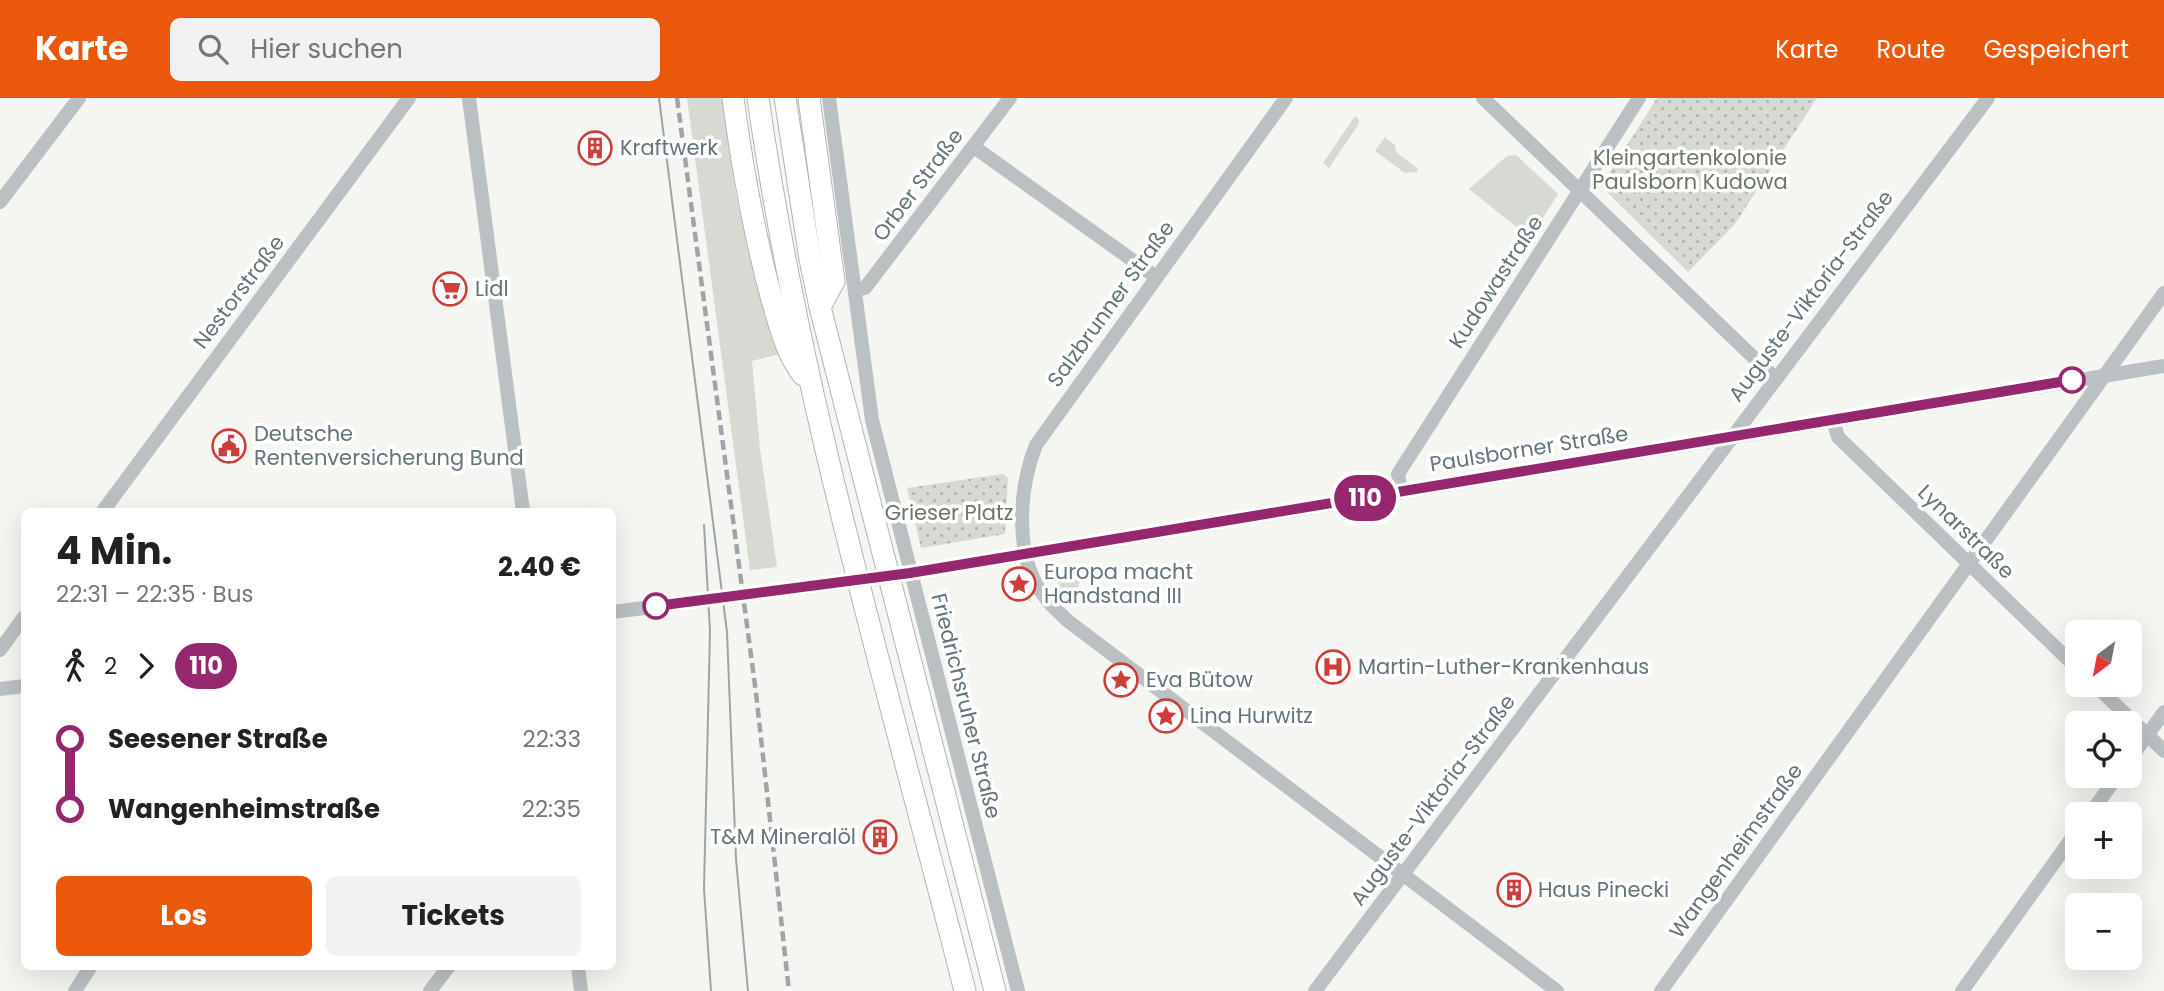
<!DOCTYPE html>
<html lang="de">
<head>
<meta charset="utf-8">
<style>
  :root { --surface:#fff; --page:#f2f2f2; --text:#222; --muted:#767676; --accent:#ea580c }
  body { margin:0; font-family:Poppins,sans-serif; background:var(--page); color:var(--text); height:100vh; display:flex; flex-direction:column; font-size:26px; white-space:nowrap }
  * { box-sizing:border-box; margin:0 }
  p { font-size:23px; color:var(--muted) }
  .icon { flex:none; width:38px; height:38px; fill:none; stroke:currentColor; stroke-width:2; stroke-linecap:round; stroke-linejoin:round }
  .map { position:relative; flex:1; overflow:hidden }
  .sheet { position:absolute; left:21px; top:410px; width:595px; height:462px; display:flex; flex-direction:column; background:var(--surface); border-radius:10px; box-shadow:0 7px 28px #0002 }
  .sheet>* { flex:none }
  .badge { padding:0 14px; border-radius:23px; font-size:24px; line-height:46px }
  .needle { width:46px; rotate:212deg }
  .tools { position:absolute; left:2065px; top:522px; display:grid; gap:14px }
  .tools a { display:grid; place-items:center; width:77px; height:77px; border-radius:10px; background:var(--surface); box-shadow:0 7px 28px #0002; font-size:35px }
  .map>.badge { position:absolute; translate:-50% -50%; box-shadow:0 0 0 4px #fff }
  .legs { display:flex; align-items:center; gap:10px; height:77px; padding:0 35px; font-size:23px }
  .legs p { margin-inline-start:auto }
  .overview { display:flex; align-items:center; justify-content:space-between; height:119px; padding:0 35px }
  h1 { font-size:38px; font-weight:700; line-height:52px }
  .action { display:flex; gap:14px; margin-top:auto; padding:14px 35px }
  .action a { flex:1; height:80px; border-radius:10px; background:var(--accent); color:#fff; font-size:28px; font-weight:700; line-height:80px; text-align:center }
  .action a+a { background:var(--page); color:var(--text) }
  ul { padding:0 35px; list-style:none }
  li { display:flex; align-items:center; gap:24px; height:70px; font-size:26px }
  li i { display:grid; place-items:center; width:10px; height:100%; margin:0 9px; background:currentColor }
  li i::after { content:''; width:18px; height:18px; margin:-9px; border:5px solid; border-radius:50%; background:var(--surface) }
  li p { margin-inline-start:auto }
  li:first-child i { background:linear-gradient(#0000 50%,currentColor 0) }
  li:last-child i { background:linear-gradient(currentColor 50%,#0000 0) }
  header { display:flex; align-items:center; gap:42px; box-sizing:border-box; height:98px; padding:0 35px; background:var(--accent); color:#fff }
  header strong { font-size:33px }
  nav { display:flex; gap:38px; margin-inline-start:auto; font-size:24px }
  .search { width:490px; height:63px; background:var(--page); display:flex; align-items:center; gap:18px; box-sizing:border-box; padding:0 24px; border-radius:10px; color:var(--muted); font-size:26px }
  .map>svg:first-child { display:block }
  .grass { fill:#d6dad2 }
  .park { fill:url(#park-dots) }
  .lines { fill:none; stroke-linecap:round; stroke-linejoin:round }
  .highway-casing { stroke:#b1b5b7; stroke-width:23 }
  .minor { stroke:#bbc0c2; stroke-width:14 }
  .highway { stroke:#fff; stroke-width:21 }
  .tram { stroke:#9da5a8; stroke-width:2 }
  .rail { stroke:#9da5a8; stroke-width:4.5; stroke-dasharray:10 5; stroke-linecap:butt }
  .minor-bridge { stroke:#bbc0c2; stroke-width:14 }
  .line-1-casing { stroke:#fff; stroke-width:16 }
  .line-1 { stroke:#95276e; stroke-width:10 }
  .stop-1-dot { fill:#fff; stroke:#95276e; stroke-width:3.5 }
  .labels { text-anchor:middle; stroke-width:7; stroke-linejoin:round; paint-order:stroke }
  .poi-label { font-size:21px; fill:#64757a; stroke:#fff; text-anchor:start }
  .park-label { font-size:21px; fill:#6d7866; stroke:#fff }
  .street-label { font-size:21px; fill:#64757a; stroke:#fff }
</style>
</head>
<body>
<header>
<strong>Karte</strong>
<div class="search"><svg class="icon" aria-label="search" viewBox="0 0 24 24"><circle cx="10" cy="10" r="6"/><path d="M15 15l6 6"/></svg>Hier suchen</div>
<nav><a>Karte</a><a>Route</a><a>Gespeichert</a></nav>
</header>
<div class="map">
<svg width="2164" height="893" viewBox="0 0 2164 893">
  <defs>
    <pattern id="park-dots" width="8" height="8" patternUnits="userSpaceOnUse" patternTransform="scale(1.75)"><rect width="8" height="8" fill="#d6dad2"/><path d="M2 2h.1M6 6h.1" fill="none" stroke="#b1b5af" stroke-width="1.8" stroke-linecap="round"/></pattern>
  </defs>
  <rect width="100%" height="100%" fill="#f5f5f2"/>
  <!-- grass -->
  <g class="grass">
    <path d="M687,0H722L736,97L779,256L752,263L760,351L777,469L750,472Z"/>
    <path d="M1355,18L1359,22L1358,27L1329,70L1323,65Z"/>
    <path d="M1385,39L1395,47L1396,54L1418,71L1416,74L1405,75L1375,53Z"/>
    <path d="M1516,57L1558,96L1530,140L1469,91L1507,58Z"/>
    <path d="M1083,469L1075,502L1073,503L1062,492L1052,474Z"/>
    <path d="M1024,477L1026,492L1032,505L1002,482Z"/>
  </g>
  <!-- park -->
  <g class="park">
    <path d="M1657,0H1817L1735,126L1688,174L1601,88Z"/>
    <path d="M1003,376L1008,380L1005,436L921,450L907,390Z"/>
  </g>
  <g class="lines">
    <defs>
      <g id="highway">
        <path d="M733,0C742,68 754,136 772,202C780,228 786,255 803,277"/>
        <path d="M758,0C801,303 890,597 965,893"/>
        <path d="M785,0L810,161L820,209L995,893"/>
        <path d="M809,0L834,183L820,209"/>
      </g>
    </defs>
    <!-- highway casing -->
    <use href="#highway" class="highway-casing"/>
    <!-- minor -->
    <g class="minor">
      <path d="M469,0L523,413"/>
      <path d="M829,0L872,322L1018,893"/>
      <path d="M1286,0L1036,347C1019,390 1013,460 1045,499C1051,508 1060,515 1068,523L1557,893"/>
      <path d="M1483,0L1775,280"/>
      <path d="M974,49L1156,179"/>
      <path d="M0,104L79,0"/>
      <path d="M855,192L865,190L1010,0"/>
      <path d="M1833,323L1838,339L2077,570"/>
      <path d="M1401,393L1398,376L1639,0"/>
      <path d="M103,413L409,0"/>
      <path d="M902,477L2164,268"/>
      <path d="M612,514L692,504"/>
      <path d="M0,552L24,519"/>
      <path d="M2094,586L2164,653"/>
      <path d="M0,591L24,588"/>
      <path d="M2130,661L2164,614"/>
      <path d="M2090,716L2118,677"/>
      <path d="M578,868L581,893"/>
      <path d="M75,893L91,868"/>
      <path d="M430,893L449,868"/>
      <path d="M1315,893L1988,0"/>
      <path d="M1661,893L2164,195"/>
      <path d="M1962,893L2077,733"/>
    </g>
    <!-- highway -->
    <use href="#highway" class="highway"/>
    <!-- tram -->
    <g class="tram">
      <path d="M659,0L727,534L736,761L748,893"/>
      <path d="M704,427L710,533L704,791L711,893"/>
    </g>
    <!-- rail -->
    <path class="rail" d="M677,0L756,595L789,893"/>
    <!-- minor-bridge -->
    <path class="minor-bridge" d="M692,504L902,477"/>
  </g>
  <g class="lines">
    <defs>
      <path id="line-1" d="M656,508L910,475L2072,282"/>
    </defs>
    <!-- line-1 casing -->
    <use href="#line-1" class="line-1-casing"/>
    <!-- line-1 -->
    <use href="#line-1" class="line-1"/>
  </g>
  <!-- icons -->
  <defs>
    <symbol id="building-ring" viewBox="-11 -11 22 22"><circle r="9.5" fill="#fff" stroke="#ce3e39" stroke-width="1.5"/><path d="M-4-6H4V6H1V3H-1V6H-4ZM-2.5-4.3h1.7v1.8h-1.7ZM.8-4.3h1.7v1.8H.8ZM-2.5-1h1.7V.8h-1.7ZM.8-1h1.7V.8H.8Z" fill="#ce3e39"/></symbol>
    <symbol id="supermarket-ring" viewBox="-11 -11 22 22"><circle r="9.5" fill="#fff" stroke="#ce3e39" stroke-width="1.5"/><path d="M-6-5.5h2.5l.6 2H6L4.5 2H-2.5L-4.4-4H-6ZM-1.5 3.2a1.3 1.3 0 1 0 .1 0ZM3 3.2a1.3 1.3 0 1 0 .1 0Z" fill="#ce3e39"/></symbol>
    <symbol id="civic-ring" viewBox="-11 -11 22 22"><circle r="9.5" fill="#fff" stroke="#ce3e39" stroke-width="1.5"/><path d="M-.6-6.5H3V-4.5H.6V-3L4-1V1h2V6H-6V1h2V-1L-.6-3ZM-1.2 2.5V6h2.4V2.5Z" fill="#ce3e39"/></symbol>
    <symbol id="sight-ring" viewBox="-11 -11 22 22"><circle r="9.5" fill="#fff" stroke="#ce3e39" stroke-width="1.5"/><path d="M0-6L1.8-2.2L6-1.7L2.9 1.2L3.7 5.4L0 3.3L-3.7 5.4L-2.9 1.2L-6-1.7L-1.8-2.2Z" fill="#ce3e39"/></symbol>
    <symbol id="hospital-ring" viewBox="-11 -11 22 22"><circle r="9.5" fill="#fff" stroke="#ce3e39" stroke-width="1.5"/><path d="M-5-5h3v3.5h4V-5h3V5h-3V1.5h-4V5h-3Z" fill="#ce3e39"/></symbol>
  </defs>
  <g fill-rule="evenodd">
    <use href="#building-ring" x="576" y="31" width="38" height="38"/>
    <use href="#supermarket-ring" x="431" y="172" width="38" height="38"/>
    <use href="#civic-ring" x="210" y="329" width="38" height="38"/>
    <use href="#sight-ring" x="1000" y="467" width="38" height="38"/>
    <use href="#hospital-ring" x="1314" y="550" width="38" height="38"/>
    <use href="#sight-ring" x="1102" y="563" width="38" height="38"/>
    <use href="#sight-ring" x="1147" y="599" width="38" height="38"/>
    <use href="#building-ring" x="861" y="720" width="38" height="38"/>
    <use href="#building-ring" x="1495" y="773" width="38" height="38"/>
  </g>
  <!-- markers -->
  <g class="stop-1-dot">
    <circle cx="2072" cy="282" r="12"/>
    <circle cx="656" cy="508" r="12"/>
  </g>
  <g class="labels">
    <!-- poi labels -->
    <g class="poi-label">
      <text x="620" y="57">Kraftwerk</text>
      <text x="475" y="198">Lidl</text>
      <text x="254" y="343">Deutsche<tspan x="254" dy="24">Rentenversicherung Bund</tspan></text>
      <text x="1044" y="481">Europa macht<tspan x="1044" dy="24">Handstand III</tspan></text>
      <text x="1358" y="576">Martin-Luther-Krankenhaus</text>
      <text x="1146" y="589">Eva Bütow</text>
      <text x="1190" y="625">Lina Hurwitz</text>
      <text x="856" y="746" text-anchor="end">T&amp;M Mineralöl</text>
      <text x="1538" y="799">Haus Pinecki</text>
    </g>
    <!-- park labels -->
    <g class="park-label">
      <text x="1690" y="67">Kleingartenkolonie<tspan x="1690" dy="24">Paulsborn Kudowa</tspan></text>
      <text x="949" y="422">Grieser Platz</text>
    </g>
    <!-- street labels -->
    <g class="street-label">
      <text transform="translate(918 87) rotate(-53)" y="7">Orber Straße</text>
      <text transform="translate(1496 184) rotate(-57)" y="7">Kudowastraße</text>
      <text transform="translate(239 194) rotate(-53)" y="7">Nestorstraße</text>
      <text transform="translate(1811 198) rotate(-53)" y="7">Auguste-Viktoria-Straße</text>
      <text transform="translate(1111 206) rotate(-54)" y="7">Salzbrunner Straße</text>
      <text transform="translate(1529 351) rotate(-9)" y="7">Paulsborner Straße</text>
      <text transform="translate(1966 434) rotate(44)" y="7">Lynarstraße</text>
      <text transform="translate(966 608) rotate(76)" y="7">Friedrichsruher Straße</text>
      <text transform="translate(1433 702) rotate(-53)" y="7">Auguste-Viktoria-Straße</text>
      <text transform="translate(1736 753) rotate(-54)" y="7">Wangenheimstraße</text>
    </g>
  </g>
</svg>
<div class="tools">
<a><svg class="needle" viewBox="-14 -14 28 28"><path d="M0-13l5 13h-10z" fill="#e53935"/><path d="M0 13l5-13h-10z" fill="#767676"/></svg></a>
<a><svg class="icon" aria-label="locate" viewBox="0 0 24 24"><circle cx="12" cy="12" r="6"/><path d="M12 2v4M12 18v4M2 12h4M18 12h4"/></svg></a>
<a>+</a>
<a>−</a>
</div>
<b class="badge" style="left:1365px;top:400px;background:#95276e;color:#fff">110</b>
<section class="sheet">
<div class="overview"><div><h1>4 Min.</h1><p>22:31 – 22:35 · Bus</p></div><b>2.40 €</b></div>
<div class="legs"><svg class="icon" aria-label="walk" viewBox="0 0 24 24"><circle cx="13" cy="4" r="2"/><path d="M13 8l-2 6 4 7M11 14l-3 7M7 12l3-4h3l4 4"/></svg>2<svg class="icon" aria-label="forward" viewBox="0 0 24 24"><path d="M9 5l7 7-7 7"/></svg><b class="badge" style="background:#95276e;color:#fff">110</b></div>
<ul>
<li><i style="color:#95276e"></i><b>Seesener Straße</b><p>22:33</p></li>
<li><i style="color:#95276e"></i><b>Wangenheimstraße</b><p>22:35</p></li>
</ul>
<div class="action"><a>Los</a><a>Tickets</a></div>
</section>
</div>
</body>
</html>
